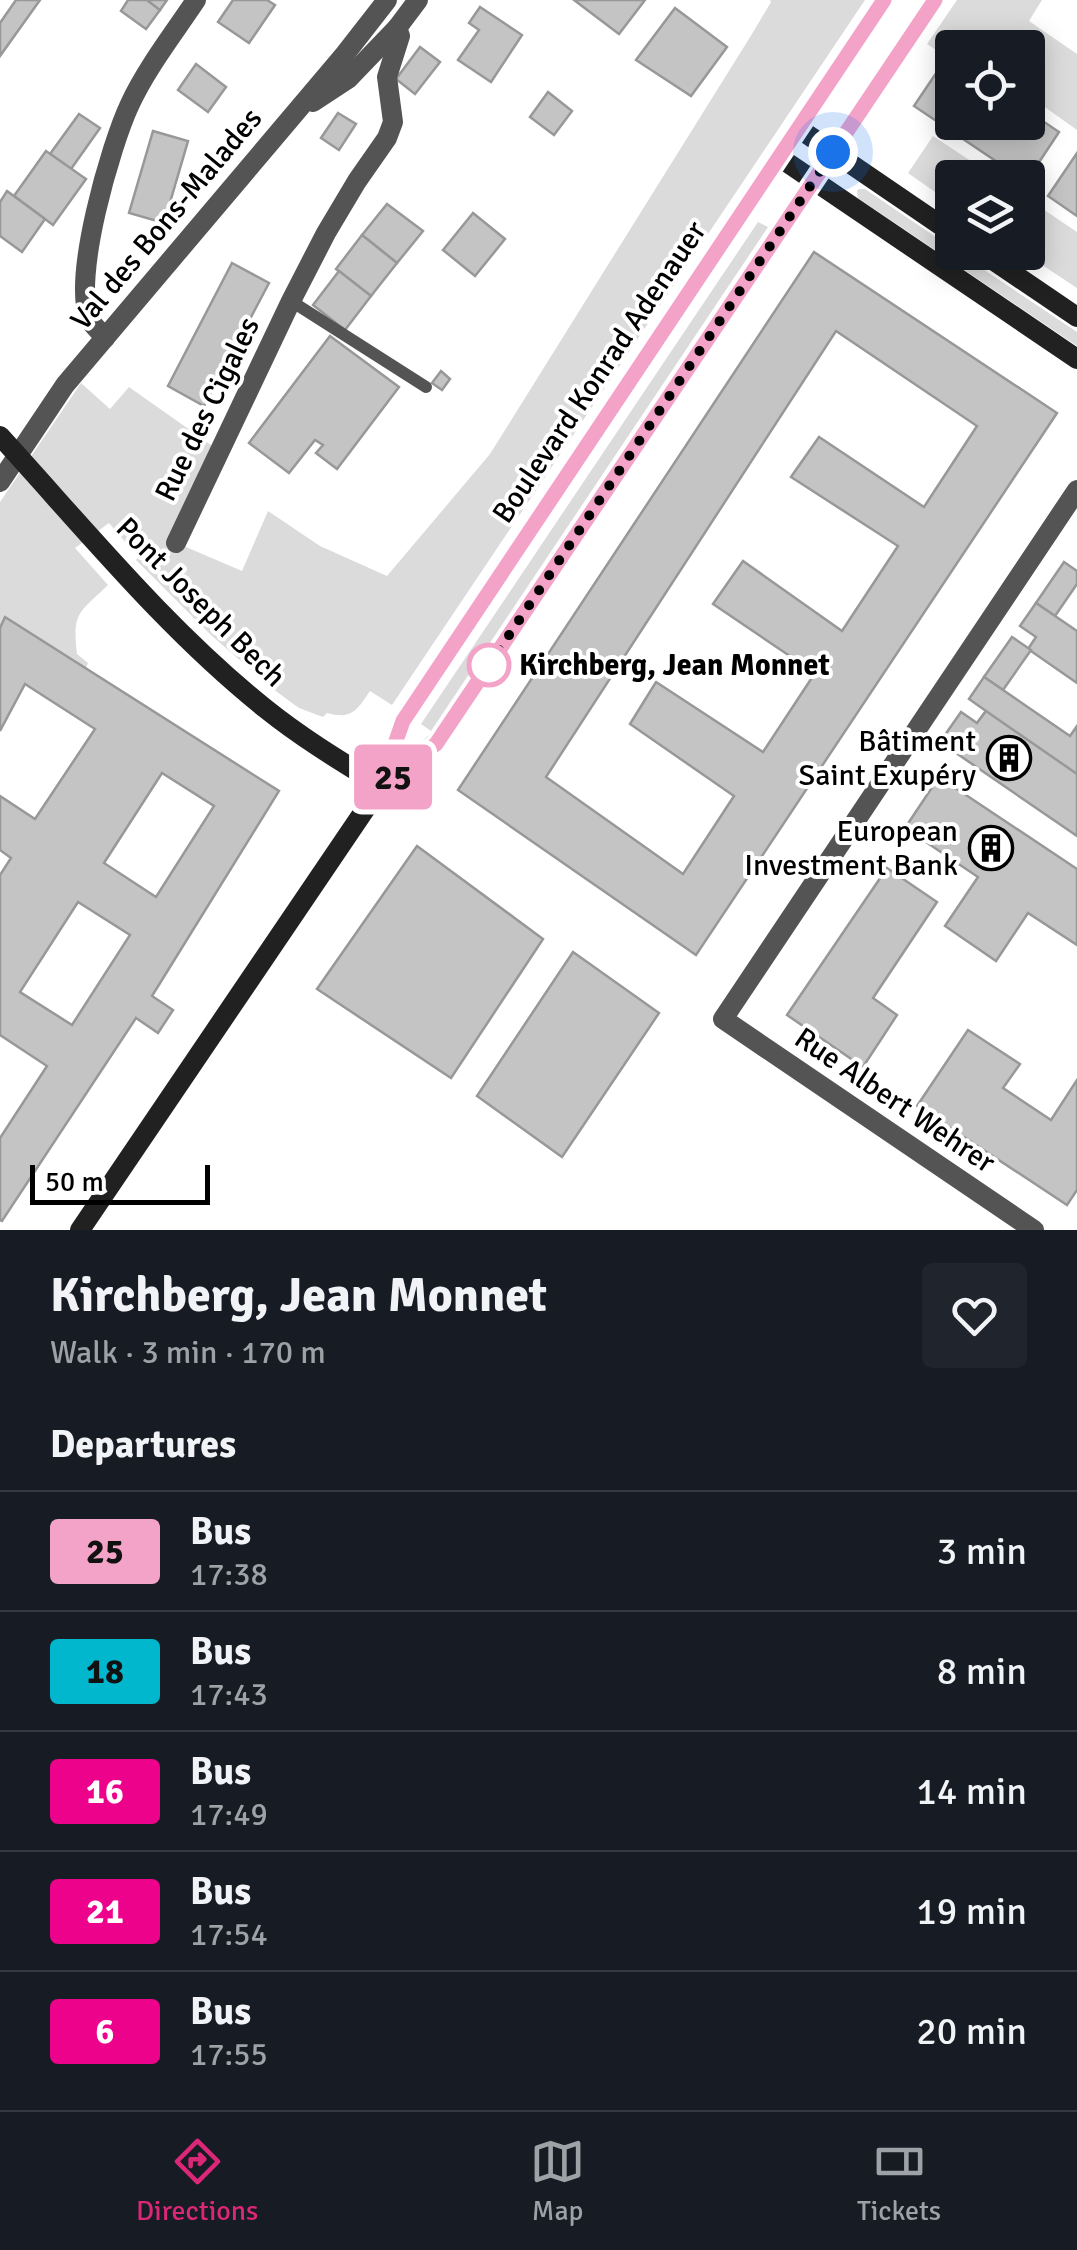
<!DOCTYPE html>
<html lang="en">
<head>
<meta charset="utf-8">
<style>
  :root { --surface:#171b24; --page:#20242c; --text:#f1f3f6; --muted:#9ea1a6; --line:#363941; --accent:#db2777 }
  body { margin:0; font-family:Signika,sans-serif; background:var(--page); color:var(--text); height:100vh; display:flex; flex-direction:column; font-size:38px; white-space:nowrap }
  * { box-sizing:border-box; margin:0 }
  p { font-size:32px; color:var(--muted) }
  .icon { flex:none; width:55px; height:55px; fill:none; stroke:currentColor; stroke-width:2; stroke-linecap:round; stroke-linejoin:round }
  .map { position:relative; height:1230px; overflow:hidden }
  .side { display:flex; flex-direction:column; background:var(--surface); flex:1 }
  .side>* { flex:none }
  .badge { padding:0 20px; border-radius:8px; font-size:35px; line-height:65px }
  .fabs { position:absolute; left:935px; top:30px; display:grid; gap:20px }
  .fabs a { display:grid; place-items:center; width:110px; height:110px; border-radius:10px; background:var(--surface); box-shadow:0 5px 25px #0003; font-size:50px }
  .scale { position:absolute; left:30px; bottom:25px; width:180px; box-sizing:border-box; padding-left:10px; border:5px solid #000; border-top:0; font-size:28px; line-height:35px; white-space:nowrap; color:#000; -webkit-text-stroke:8px #fff; paint-order:stroke }
  .you { position:absolute; width:50px; height:50px; margin:-25px; border:8px solid #fff; border-radius:50%; background:#1a73e8; box-shadow:0 0 0 15px #1a73e833 }
  .map>.badge { position:absolute; translate:-50% -50%; box-shadow:0 0 0 5px #fff }
  h2 { padding:0 50px; font-size:38px; line-height:90px }
  .round { display:grid; place-items:center; flex:none; width:105px; height:105px; border-radius:10px; background:var(--page) }
  .headline { display:flex; align-items:center; justify-content:space-between; height:170px; padding:0 50px }
  h1 { font-size:48px; font-weight:700; line-height:75px }
  ul { padding:0; list-style:none }
  li { display:flex; align-items:center; gap:30px; height:120px; padding:0 50px; border-top:2px solid var(--line) }
  li div { flex:1 }
  li b { display:block; font-size:38px }
  li em { font-style:normal }
  li .badge { min-width:110px; font-weight:700; text-align:center }
  .dock { display:flex; justify-content:space-around; align-items:center; height:140px; border-top:2px solid var(--line); background:var(--surface); font-size:28px; color:var(--muted) }
  .dock a { display:grid; justify-items:center; gap:5px }
  .dock .current { color:var(--accent) }
  .map>svg:first-child { display:block }
  .green { fill:#dbdbdb }
  .building { fill:#c4c4c4; stroke:#989898; stroke-width:2.5; fill-rule:evenodd }
  .lines { fill:none; stroke-linecap:round; stroke-linejoin:round }
  .lane { stroke:#545454; stroke-width:12 }
  .street { stroke:#545454; stroke-width:20 }
  .secondary { stroke:#212121; stroke-width:20 }
  .line-casing { stroke:#fff; stroke-width:22 }
  .line { stroke:#f4a3c8; stroke-width:15 }
  .walk { stroke:#000; stroke-width:10; stroke-dasharray:0 18 }
  .stop-dot { fill:#fff; stroke:#f4a3c8; stroke-width:5 }
  .labels { text-anchor:middle; stroke-width:8; stroke-linejoin:round; paint-order:stroke }
  .street-label { font-size:30px; fill:#000; stroke:#fff }
  .stop-label { font-size:30px; font-weight:bold; fill:#000; stroke:#fff; text-anchor:start }
  .poi-label { font-size:30px; fill:#000; stroke:#fff; text-anchor:end }
</style>
</head>
<body>
<div class="map">
<svg width="1077" height="1230" viewBox="0 0 1077 1230">
  <rect width="100%" height="100%" fill="#fff"/>
  <!-- green -->
  <g class="green">
    <path d="M770,0H865L392,705L370,691C357,710 352,720 327,713L323,717L299,708L273,689L211,635L136,560L138,557L109,523L75,548L108,585C79,613 72,612 77,654L88,663L86,668L6,618L0,628V502L81,383L110,409L129,387L214,447L172,541L242,571L268,511L320,546L387,576L490,454L752,34L771,2Z"/>
    <path d="M957,0H1042L1029,21L1077,54V130L1028,95V48H952V61L927,44Z"/>
    <path d="M933,136L995,177L952,178V204L908,173Z"/>
    <path d="M859,189H865L952,248V252L959,253L1077,332V346L858,198L857,191Z"/>
    <path d="M1028,199L1077,232V288L1024,253L1028,252Z"/>
    <path d="M758,222L768,227L431,731L421,724Z"/>
  </g>
  <!-- building -->
  <g class="building">
    <path d="M16,0H40L0,56V23Z"/>
    <path d="M128,0H147L160,10L146,29L121,11Z"/>
    <path d="M147,0H167L160,10Z"/>
    <path d="M233,0H267L275,5L249,43L218,22Z"/>
    <path d="M574,0H645L619,34Z"/>
    <path d="M480,7L522,35L491,82L458,60L479,30L469,23Z"/>
    <path d="M675,8L727,47L691,96L636,60Z"/>
    <path d="M420,47L440,62L415,94L396,79Z"/>
    <path d="M947,57L952,61V122H1028V111L1059,132L1028,179L1021,178L914,106Z"/>
    <path d="M196,64L226,87L208,112L178,90Z"/>
    <path d="M548,92L572,111L554,135L530,117Z"/>
    <path d="M338,113L356,124L339,150L321,138Z"/>
    <path d="M79,114L100,128L71,169L50,154Z"/>
    <path d="M153,131L188,141L164,223L129,213Z"/>
    <path d="M46,151L86,179L53,225L14,196Z"/>
    <path d="M1077,153V216L1048,196Z"/>
    <path d="M7,191L45,219L22,252L0,236V202Z"/>
    <path d="M387,204L423,231L397,263L362,235Z"/>
    <path d="M473,213L505,239L475,276L443,250Z"/>
    <path d="M362,235L397,263L371,296L336,269Z"/>
    <path d="M814,252L1057,413L696,955L458,790ZM836,331L977,426L924,507L819,437L791,477L898,546L842,631L743,561L713,604L815,673L763,752L656,682L630,724L734,796L683,874L546,777Z"/>
    <path d="M232,263L269,283L204,406L168,386Z"/>
    <path d="M339,271L371,296L345,330L313,305Z"/>
    <path d="M330,336L399,387L337,469L316,453L323,445L315,440L289,473L249,443Z"/>
    <path d="M441,371L450,379L442,390L432,383Z"/>
    <path d="M1064,562L1077,571V584L1055,616L1036,603Z"/>
    <path d="M1036,603L1077,631V683L1028,649L1036,637L1020,626Z"/>
    <path d="M5,617L279,791L152,996L173,1010L158,1033L136,1018L2,1221L0,1220V1138L47,1066L0,1035V875L11,858L0,850V796L35,819L95,729L25,684L0,731V628ZM162,773L214,806L156,897L104,863ZM78,902L130,935L72,1025L20,992Z"/>
    <path d="M1012,637L1031,650L1003,690L984,677Z"/>
    <path d="M984,677L1070,736L1077,726V792L977,723L986,711L969,699Z"/>
    <path d="M986,711L1077,774V836L940,742L961,712L977,723Z"/>
    <path d="M939,777L1077,869V945L1028,913L996,961L945,926L978,877L905,828Z"/>
    <path d="M417,846L543,939L451,1078L317,989Z"/>
    <path d="M887,868L937,902L873,998L897,1015L863,1067L787,1015Z"/>
    <path d="M573,952L659,1013L562,1157L477,1096Z"/>
    <path d="M968,1030L1020,1064L1003,1088L1051,1120L1077,1080V1190L1067,1205L917,1106Z"/>
  </g>
  <g class="lines">
    <!-- lane -->
    <path class="lane" d="M291,301L426,387"/>
    <!-- street -->
    <g class="street">
      <path d="M313,102L348,79L397,28L418,0"/>
      <path d="M105,338C101,332 93,326 90,320C71,281 111,144 130,104C146,69 174,33 196,0"/>
      <path d="M0,482L65,385L345,54L387,0"/>
      <path d="M176,543L291,301L326,233L357,181L387,138L393,122L387,77L400,36L397,28"/>
      <path d="M1034,1230L723,1019L1077,490"/>
    </g>
    <!-- secondary -->
    <g class="secondary">
      <path d="M798,128L952,233"/>
      <path d="M779,157L1077,359"/>
      <path d="M981,252L1077,317"/>
      <path d="M0,436C85,529 167,630 266,709C302,738 342,762 381,786"/>
      <path d="M382,785L436,743L935,0"/>
      <path d="M80,1230L381,786L403,721L884,0"/>
    </g>
  </g>
  <g class="lines">
    <defs>
      <path id="line" d="M884,0L403,721L380,786L436,744L935,0"/>
    </defs>
    <!-- line casing -->
    <use href="#line" class="line-casing"/>
    <!-- line -->
    <use href="#line" class="line"/>
    <!-- walk -->
    <path class="walk" d="M489,665L833,152"/>
  </g>
  <!-- icons -->
  <defs>
    <symbol id="building-ring" viewBox="-11 -11 22 22"><circle r="9.5" fill="#fff" stroke="#000" stroke-width="1.5"/><path d="M-4-6H4V6H1V3H-1V6H-4ZM-2.5-4.3h1.7v1.8h-1.7ZM.8-4.3h1.7v1.8H.8ZM-2.5-1h1.7V.8h-1.7ZM.8-1h1.7V.8H.8Z" fill="#000"/></symbol>
  </defs>
  <g fill-rule="evenodd">
    <use href="#building-ring" x="984" y="733" width="50" height="50"/>
    <use href="#building-ring" x="966" y="823" width="50" height="50"/>
  </g>
  <!-- markers -->
  <circle class="stop-dot" cx="489" cy="665" r="20"/>
  <g class="labels">
    <!-- street labels -->
    <g class="street-label">
      <text transform="translate(166 219) rotate(-50)" y="10">Val des Bons-Malades</text>
      <text transform="translate(599 372) rotate(-56)" y="10">Boulevard Konrad Adenauer</text>
      <text transform="translate(207 409) rotate(-64)" y="10">Rue des Cigales</text>
      <text transform="translate(201 602) rotate(45)" y="10">Pont Joseph Bech</text>
      <text transform="translate(895 1100) rotate(34)" y="10">Rue Albert Wehrer</text>
    </g>
    <!-- stop labels -->
    <g class="stop-label">
      <text x="519" y="675">Kirchberg, Jean Monnet</text>
    </g>
    <!-- poi labels -->
    <g class="poi-label">
      <text x="976" y="751">Bâtiment<tspan x="976" dy="34">Saint Exupéry</tspan></text>
      <text x="958" y="841">European<tspan x="958" dy="34">Investment Bank</tspan></text>
    </g>
  </g>
</svg>
<div class="fabs">
<a><svg class="icon" aria-label="locate" viewBox="0 0 24 24"><circle cx="12" cy="12" r="6"/><path d="M12 2v4M12 18v4M2 12h4M18 12h4"/></svg></a>
<a><svg class="icon" aria-label="layers" viewBox="0 0 24 24"><path d="M12 4l9 5-9 5-9-5zM3 14l9 5 9-5"/></svg></a>
</div>
<div class="scale">50 m</div>
<div class="you" style="left:833px;top:152px"></div>
<b class="badge" style="left:393px;top:777px;background:#f4a3c8;color:#111">25</b>
</div>
<section class="side">
<div class="headline"><div><h1>Kirchberg, Jean Monnet</h1><p>Walk · 3 min · 170 m</p></div><a class="round"><svg class="icon" aria-label="heart" viewBox="0 0 24 24"><path d="M12 20l-8-8c-3-5 5-10 8-4 3-6 11-1 8 4z"/></svg></a></div>
<h2>Departures</h2>
<ul>
<li><span class="badge" style="background:#f4a3c8;color:#111">25</span><div><b>Bus</b><p>17:38</p></div><em>3 min</em></li>
<li><span class="badge" style="background:#00b7ce;color:#111">18</span><div><b>Bus</b><p>17:43</p></div><em>8 min</em></li>
<li><span class="badge" style="background:#ed028c;color:#fff">16</span><div><b>Bus</b><p>17:49</p></div><em>14 min</em></li>
<li><span class="badge" style="background:#ed028c;color:#fff">21</span><div><b>Bus</b><p>17:54</p></div><em>19 min</em></li>
<li><span class="badge" style="background:#ed028c;color:#fff">6</span><div><b>Bus</b><p>17:55</p></div><em>20 min</em></li>
</ul>
</section>
<nav class="dock">
<a class="current"><svg class="icon" aria-label="directions" viewBox="0 0 24 24"><path d="M12 3l9 9-9 9-9-9zM9 14v-3h6M13 9l2 2-2 2"/></svg>Directions</a>
<a><svg class="icon" aria-label="map" viewBox="0 0 24 24"><path d="M3 6l6-2 6 2 6-2v14l-6 2-6-2-6 2zM9 4v14M15 6v14"/></svg>Map</a>
<a><svg class="icon" aria-label="tickets" viewBox="0 0 24 24"><path d="M3 7h18v10H3zM15 7v10"/></svg>Tickets</a>
</nav>
</body>
</html>
